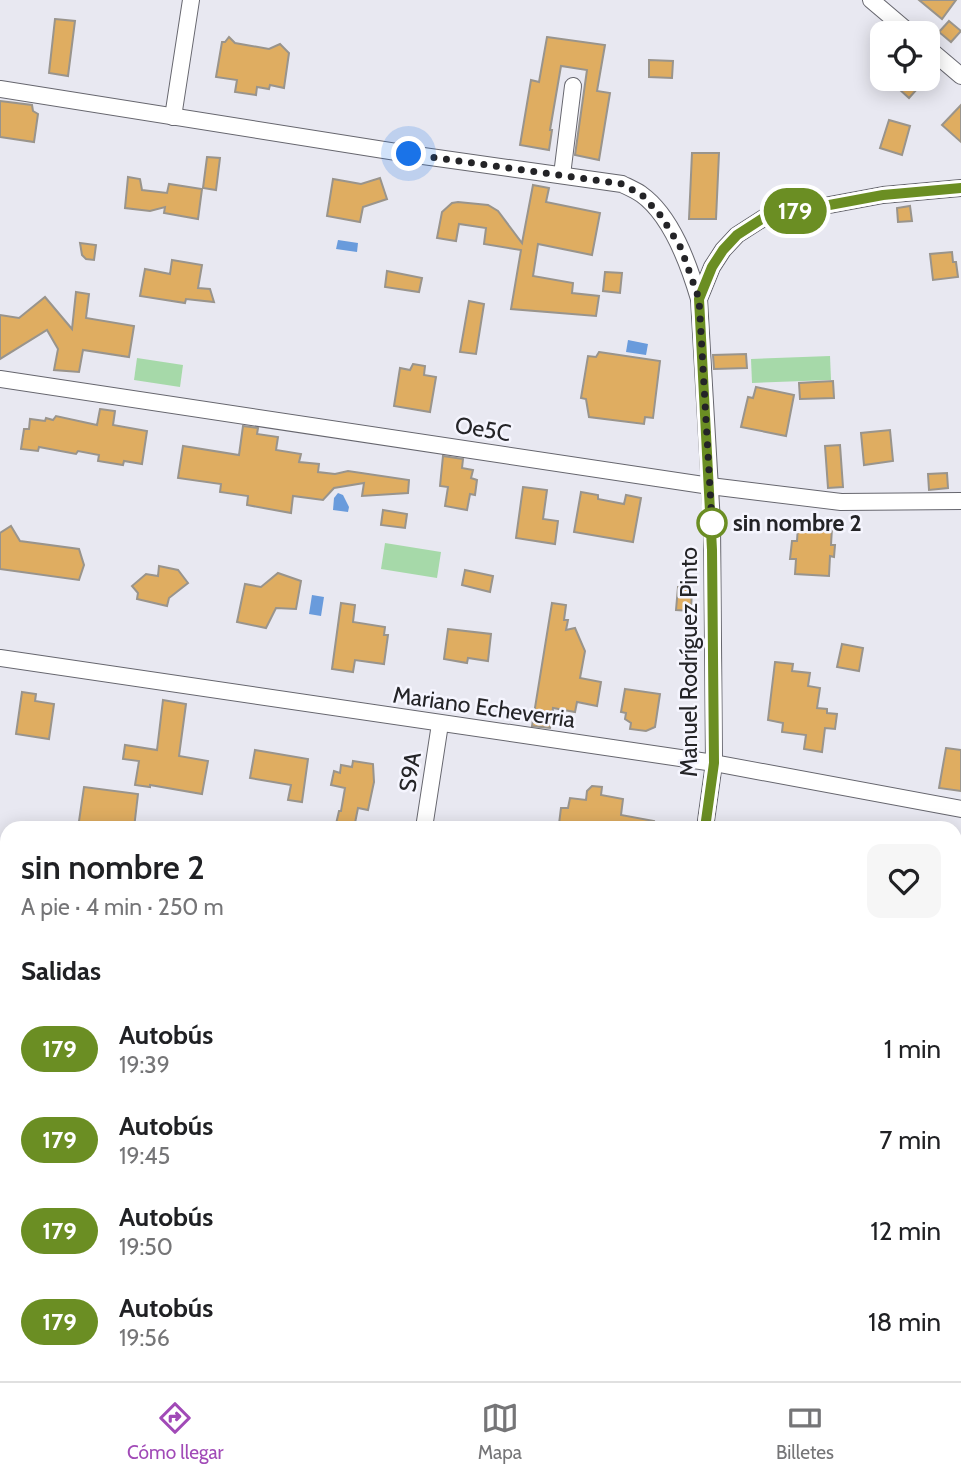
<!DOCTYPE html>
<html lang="es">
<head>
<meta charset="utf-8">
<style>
  :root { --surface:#fff; --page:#f6f6f6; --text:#202124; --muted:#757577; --line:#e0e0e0; --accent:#a14ab7 }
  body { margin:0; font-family:Cabin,sans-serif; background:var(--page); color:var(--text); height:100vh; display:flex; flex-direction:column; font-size:26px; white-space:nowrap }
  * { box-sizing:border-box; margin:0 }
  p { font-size:23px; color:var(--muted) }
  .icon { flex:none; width:38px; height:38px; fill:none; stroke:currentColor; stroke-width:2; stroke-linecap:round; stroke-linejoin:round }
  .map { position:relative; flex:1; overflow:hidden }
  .sheet { position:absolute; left:0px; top:821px; width:962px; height:562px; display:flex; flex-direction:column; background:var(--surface); border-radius:21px 21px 0 0; box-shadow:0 4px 18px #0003 }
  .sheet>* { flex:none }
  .badge { padding:0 14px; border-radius:23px; font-size:24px; line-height:46px }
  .tools { position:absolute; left:870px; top:21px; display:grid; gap:14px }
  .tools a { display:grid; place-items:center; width:70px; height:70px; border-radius:14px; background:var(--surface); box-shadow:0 4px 18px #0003; font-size:35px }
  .you { position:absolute; width:35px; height:35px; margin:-18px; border:5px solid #fff; border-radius:50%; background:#1a73e8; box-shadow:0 0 0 10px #1a73e833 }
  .map>.badge { position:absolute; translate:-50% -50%; box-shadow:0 0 0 4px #fff }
  h2 { padding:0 21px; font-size:26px; line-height:63px }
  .round { display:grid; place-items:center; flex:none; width:74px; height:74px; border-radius:14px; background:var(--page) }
  .overview { display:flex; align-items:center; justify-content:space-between; height:119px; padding:0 21px }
  h1 { font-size:33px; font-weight:600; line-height:52px }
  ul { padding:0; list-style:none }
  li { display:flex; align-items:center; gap:21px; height:91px; padding:0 21px }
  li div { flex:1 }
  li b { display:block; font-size:26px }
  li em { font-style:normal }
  li .badge { min-width:77px; font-weight:700; text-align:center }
  .menu { display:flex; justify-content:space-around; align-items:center; height:98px; border-top:2px solid var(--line); background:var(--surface); font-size:19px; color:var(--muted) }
  .menu a { display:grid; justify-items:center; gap:4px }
  .menu .active { color:var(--accent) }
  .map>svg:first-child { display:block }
  .green { fill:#a6d9a9 }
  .water { fill:#699bdc }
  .building { fill:#dfad61; stroke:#99948c; stroke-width:2 }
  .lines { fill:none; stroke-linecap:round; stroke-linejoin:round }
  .minor-casing { stroke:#66666e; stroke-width:18 }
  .minor { stroke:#fff; stroke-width:16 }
  .line-casing { stroke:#fff; stroke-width:16 }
  .line { stroke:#6b8e23; stroke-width:10 }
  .walk { stroke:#242427; stroke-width:7; stroke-dasharray:0 12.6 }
  .stop-dot { fill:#fff; stroke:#6b8e23; stroke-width:3.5 }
  .labels { text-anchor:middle; stroke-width:5; stroke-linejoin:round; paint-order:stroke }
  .street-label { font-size:23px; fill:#242427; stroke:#f5f5fe }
  .stop-label { font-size:23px; font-weight:bold; fill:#242427; stroke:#f5f5fe; text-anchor:start }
</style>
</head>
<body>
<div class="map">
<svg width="961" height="1381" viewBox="0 0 961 1381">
  <rect width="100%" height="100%" fill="#e8e8f1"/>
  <!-- green -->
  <g class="green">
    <path d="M830,356L831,380L752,383L751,359Z"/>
    <path d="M137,358L183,365L180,387L134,380Z"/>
    <path d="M385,543L441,552L437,578L381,569Z"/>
    <path d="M0,857L7,862V926L0,920Z"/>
    <path d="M376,1376H419L418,1381H374Z"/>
  </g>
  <!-- water -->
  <g class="water">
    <path d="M338,240L358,243L357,252L336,249Z"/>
    <path d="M628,340L648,344L646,355L626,352Z"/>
    <path d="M338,493L343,495L349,507L348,512L333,510L334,498Z"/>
    <path d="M312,595L324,597L321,616L309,614Z"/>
  </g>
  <!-- building -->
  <g class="building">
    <path d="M919,0H956L942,19Z"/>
    <path d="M55,19L75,21L68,76L49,73Z"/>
    <path d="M949,21L961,31L951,42L939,32Z"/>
    <path d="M229,37L235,43L269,49L280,44L289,53L284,88L270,85L269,89L257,87L256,95L235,92L237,80L216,77L222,42H225Z"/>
    <path d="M547,37L605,45L597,91L610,93L599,160L575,155L587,70L561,66L550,130H552L549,150L520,145L531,80L539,82Z"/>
    <path d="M649,60L673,61L672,78L649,77Z"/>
    <path d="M888,79H926L909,98Z"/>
    <path d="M0,101L32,105L33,111L38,114L34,142L0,137Z"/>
    <path d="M961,105V142L942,125Z"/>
    <path d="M889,120L910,126L902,155L880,148Z"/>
    <path d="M692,153H719L716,219H689Z"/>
    <path d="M207,157L220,158L216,190L203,188Z"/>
    <path d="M128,177L140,179L142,190L167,193L169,184L202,189L198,219L164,213L165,207L150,211L125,208Z"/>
    <path d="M380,178L387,199L363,207L360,222L327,216L333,179L361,184Z"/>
    <path d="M533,185L549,188L546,202L600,213L592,255L538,244L533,276L573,283L572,293L599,296L596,316L511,309L521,250L484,244L486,228L459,224L456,241L437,238L442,212L452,203L458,202L488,205L498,211L522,243Z"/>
    <path d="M910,206L912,221L898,222L897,208Z"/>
    <path d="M80,243L96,245L94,260L86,259L82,255Z"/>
    <path d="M952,252L953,262H956L958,277L933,280L930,254Z"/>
    <path d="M172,260L202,265L198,288L210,289L214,302L186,299L185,303L140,296L145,269L170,274Z"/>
    <path d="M387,271L422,278L419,292L385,287Z"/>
    <path d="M605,272L622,273L620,293L603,291Z"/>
    <path d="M76,292L89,294L86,318L134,326L129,357L83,350L79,372L54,370L58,349L47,330L0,359V315L19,318L45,297L72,329Z"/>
    <path d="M469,301L484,304L476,354L460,352Z"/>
    <path d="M599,352L660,361L653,418L645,417L644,424L589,417L586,399L581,398L588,356L596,357Z"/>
    <path d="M746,354L747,368L714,369L713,355Z"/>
    <path d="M413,364L425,366L424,375L436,377L430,412L394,406L400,368L410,370Z"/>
    <path d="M833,381L834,398L800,399L799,383Z"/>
    <path d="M756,387L794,395L786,436L741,427L748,397L753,398Z"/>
    <path d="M100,409L115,411L113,425L147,431L142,464L124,461L123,465L98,461L99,455L78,451L76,454L39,447L38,451L21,449L24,429H29L30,419L45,421L46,418L53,420L56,416L97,425Z"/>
    <path d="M243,426L258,428L257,434L278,437L276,450L301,454L299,462L319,464L318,472L335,474L348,471L409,480L408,493L362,496L364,483L334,488L323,500L293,496L291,513L247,505L248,496L220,492L221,484L178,478L183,446L239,455Z"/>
    <path d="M890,430L893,461L864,465L861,433Z"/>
    <path d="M840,445L843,487L828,488L825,446Z"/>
    <path d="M443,456L463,459L462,468L473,470L471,478L477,480L475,495L470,494L467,510L445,506L448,487L440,486Z"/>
    <path d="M947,473L948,488L929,490L928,474Z"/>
    <path d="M523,487L547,490L543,519L558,521L555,544L516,538Z"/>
    <path d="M581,492L598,495V499L624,504L626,495L641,498L633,542L574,532Z"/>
    <path d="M383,510L407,514L405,528L381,525Z"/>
    <path d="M11,526L20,541L79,549L84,565L79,580L0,569V533Z"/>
    <path d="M798,526L832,528L831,545H835L834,557L830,556L829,576L795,574L796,559H790L792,541H797Z"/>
    <path d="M159,566L178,570L188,583L169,598L167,606L137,599L138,593L132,586L146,574L158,576Z"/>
    <path d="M465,570L493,576L490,592L462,585Z"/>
    <path d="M278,573L301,581L296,609L276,608L266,628L237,622L245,584L261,587Z"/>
    <path d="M678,587L692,588L691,611L676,610Z"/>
    <path d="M341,603L355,605L353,622L385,627L384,635H388L384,664L355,660L353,672L332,669Z"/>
    <path d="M552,603L566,605L564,620H568L566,630L575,628L585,651L580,678L601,682L597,706L577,702L575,712L553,708L550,728L532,726Z"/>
    <path d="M448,629L491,634L488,661L468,658L467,663L444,659Z"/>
    <path d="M842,644L863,648L859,671L837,667Z"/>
    <path d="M775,662L793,664L792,671L810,673L808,686L820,688L817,708L827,709V713L837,714L835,729L825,728L822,752L804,749L806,735L782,732L783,723L768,720Z"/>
    <path d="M625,689L660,694L655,727L646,731L630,729L631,723L625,719L626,713L621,712Z"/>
    <path d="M22,692L36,694L35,701L54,704L49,739L16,734Z"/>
    <path d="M163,700L186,704L179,756L208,761L202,794L150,785V787L135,785L139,761L123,759L125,745L157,750Z"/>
    <path d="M946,748L961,750V791L939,788Z"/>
    <path d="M255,750L308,759L302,802L288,800L291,785L250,778Z"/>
    <path d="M353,761L373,764L374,782L368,810L358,808L354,828H352L336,824L339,811H341L345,788L331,785L334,771L340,773L341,765L352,767Z"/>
    <path d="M592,786L602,787L601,795L623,799L621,815L654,821L653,828H584L559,824L561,808H568L570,798L586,800L587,791Z"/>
    <path d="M84,787L138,794L134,828H78Z"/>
  </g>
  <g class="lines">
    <defs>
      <g id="minor">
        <path d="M871,0L910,33"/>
        <path d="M928,48L961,76"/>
        <path d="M0,89L409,154L622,184C628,187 635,190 641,194C672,216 689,265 699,299"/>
        <path d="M173,117L191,0"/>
        <path d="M562,175L573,86"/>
        <path d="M0,379L710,486L841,502L961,501"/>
        <path d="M0,658L714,763L961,809"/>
        <path d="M424,828L440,724"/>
        <path d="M705,828L714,763L712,523L699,299L712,267L723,250L737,235L765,217L883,195L961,188"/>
        <path d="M0,1106H7"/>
        <path d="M0,1303L7,1305"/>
        <path d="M198,1376V1381"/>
        <path d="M245,1376L260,1381"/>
        <path d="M622,1381L623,1376"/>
      </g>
    </defs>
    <!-- minor casing -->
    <use href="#minor" class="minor-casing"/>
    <!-- minor -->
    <use href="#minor" class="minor"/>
  </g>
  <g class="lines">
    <defs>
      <path id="line" d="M705,828L714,763L712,550L699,299L712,267L723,250L737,235L765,217L883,195L961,188"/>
    </defs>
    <!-- line casing -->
    <use href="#line" class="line-casing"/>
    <!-- line -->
    <use href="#line" class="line"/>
    <!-- walk -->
    <path class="walk" d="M409,154L622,184L642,195L661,216L681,248L699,299L712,523"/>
  </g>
  <!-- markers -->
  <circle class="stop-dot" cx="712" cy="523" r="14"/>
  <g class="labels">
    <!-- street labels -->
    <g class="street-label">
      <text transform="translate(483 429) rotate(9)" y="8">Oe5C</text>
      <text transform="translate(689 662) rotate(-90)" y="8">Manuel Rodríguez Pinto</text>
      <text transform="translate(484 707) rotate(8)" y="8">Mariano Echeverria</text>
      <text transform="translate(410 772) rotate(-81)" y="8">S9A</text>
    </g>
    <!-- stop labels -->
    <g class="stop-label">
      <text x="733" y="531">sin nombre 2</text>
    </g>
  </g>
</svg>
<div class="tools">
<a><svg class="icon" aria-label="locate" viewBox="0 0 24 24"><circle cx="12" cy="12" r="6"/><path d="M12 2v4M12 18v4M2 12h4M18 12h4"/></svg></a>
</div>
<div class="you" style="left:409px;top:154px"></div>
<b class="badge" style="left:795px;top:211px;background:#6b8e23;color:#fff">179</b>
<section class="sheet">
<div class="overview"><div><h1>sin nombre 2</h1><p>A pie · 4 min · 250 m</p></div><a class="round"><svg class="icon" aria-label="heart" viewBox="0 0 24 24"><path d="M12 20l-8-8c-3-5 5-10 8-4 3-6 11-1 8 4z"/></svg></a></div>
<h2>Salidas</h2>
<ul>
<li><span class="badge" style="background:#6b8e23;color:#fff">179</span><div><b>Autobús</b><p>19:39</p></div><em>1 min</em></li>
<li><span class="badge" style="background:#6b8e23;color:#fff">179</span><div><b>Autobús</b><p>19:45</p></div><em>7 min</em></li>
<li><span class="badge" style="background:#6b8e23;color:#fff">179</span><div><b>Autobús</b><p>19:50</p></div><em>12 min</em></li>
<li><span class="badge" style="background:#6b8e23;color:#fff">179</span><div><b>Autobús</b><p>19:56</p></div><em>18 min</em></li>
</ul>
</section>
</div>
<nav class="menu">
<a class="active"><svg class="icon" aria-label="directions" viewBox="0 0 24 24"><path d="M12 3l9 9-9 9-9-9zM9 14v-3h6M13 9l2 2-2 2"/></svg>Cómo llegar</a>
<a><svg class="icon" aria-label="map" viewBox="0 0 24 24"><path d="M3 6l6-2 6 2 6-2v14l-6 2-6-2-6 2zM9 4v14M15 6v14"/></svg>Mapa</a>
<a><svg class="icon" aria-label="tickets" viewBox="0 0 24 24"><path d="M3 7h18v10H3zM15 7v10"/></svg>Billetes</a>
</nav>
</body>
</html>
